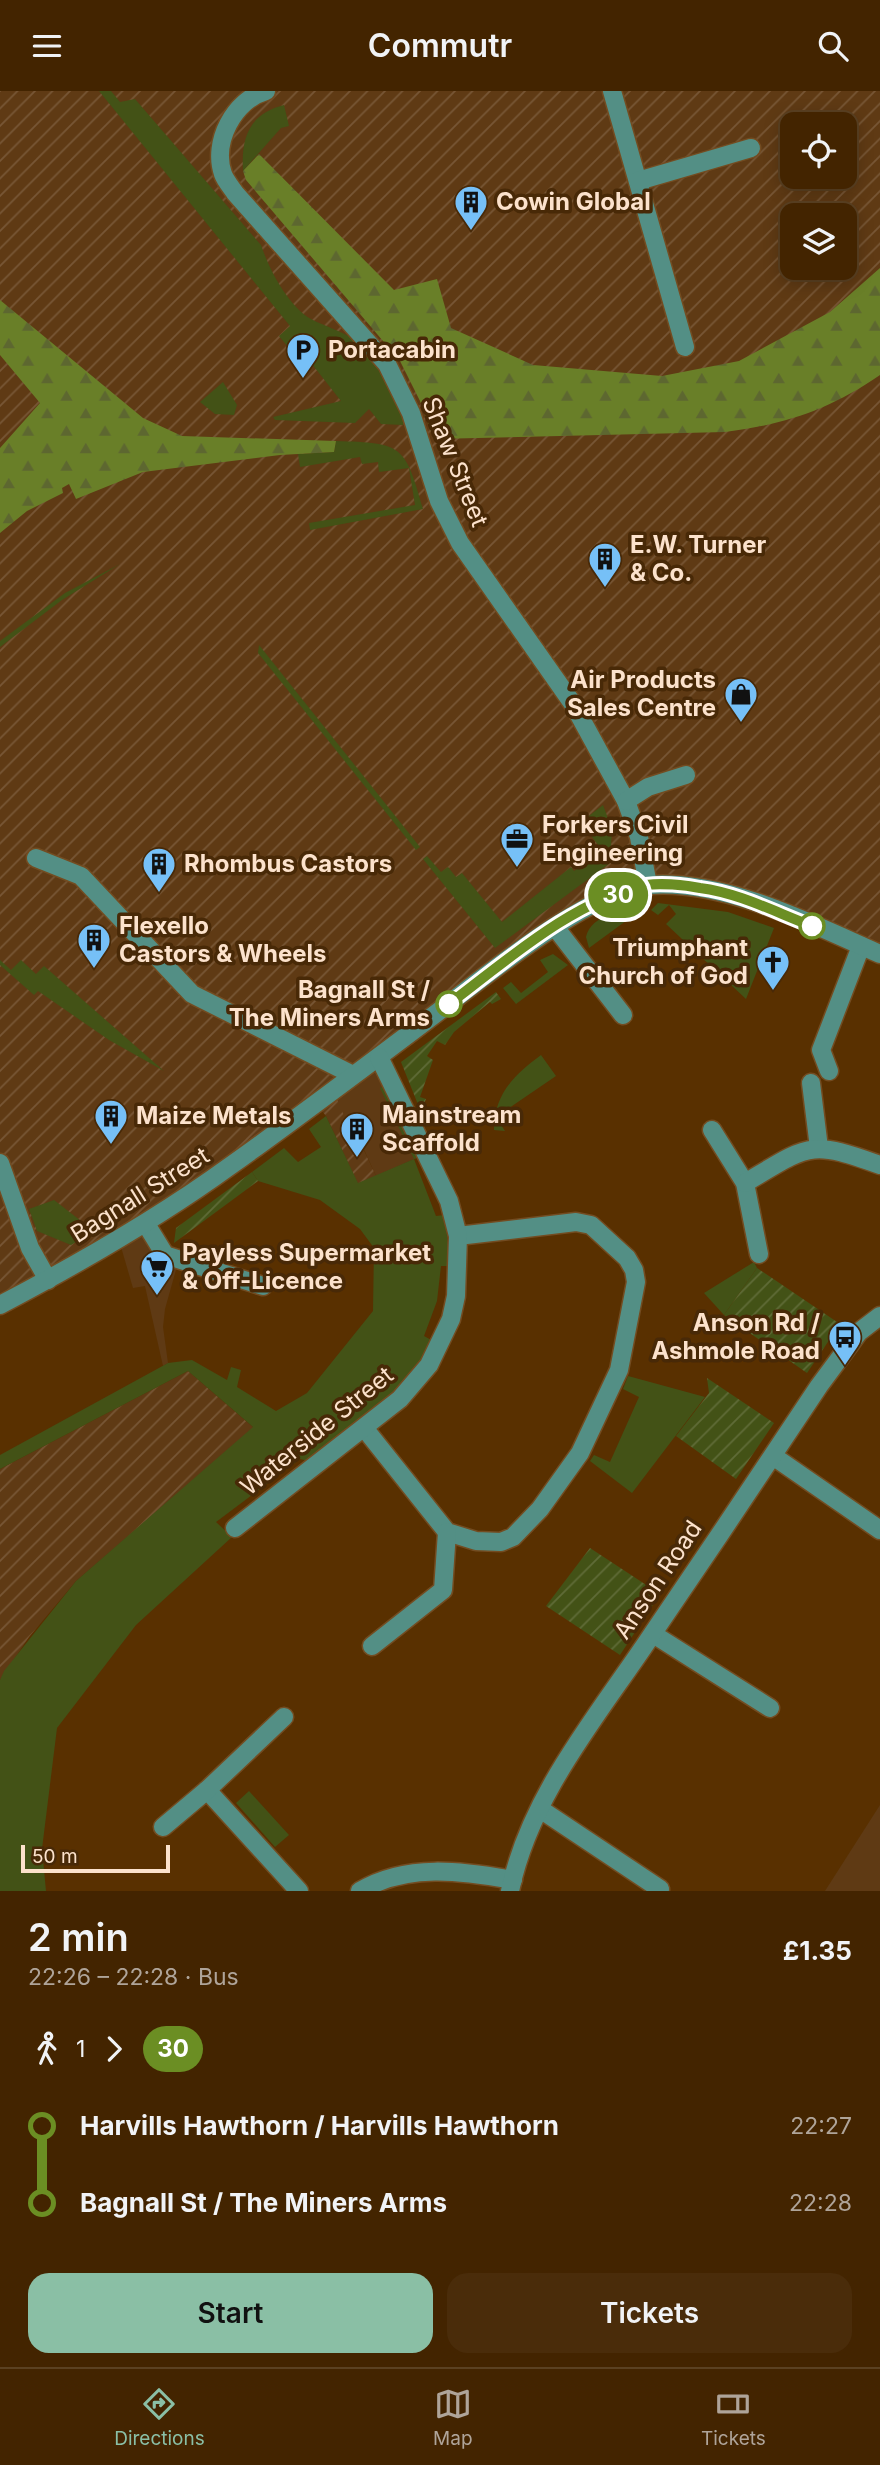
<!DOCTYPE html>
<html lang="en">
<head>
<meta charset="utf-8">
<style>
  :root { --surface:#432400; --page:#4a2c0a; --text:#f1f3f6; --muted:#afa499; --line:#5b4122; --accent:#8abfa5 }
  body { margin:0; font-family:Inter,sans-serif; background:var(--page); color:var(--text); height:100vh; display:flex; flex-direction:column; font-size:26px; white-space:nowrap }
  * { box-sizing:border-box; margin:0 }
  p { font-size:23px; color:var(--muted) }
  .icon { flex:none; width:38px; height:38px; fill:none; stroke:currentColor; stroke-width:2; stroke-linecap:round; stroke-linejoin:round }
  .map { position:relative; height:1800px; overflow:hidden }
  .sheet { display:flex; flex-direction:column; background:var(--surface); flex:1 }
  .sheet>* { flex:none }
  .badge { padding:0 14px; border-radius:23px; font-size:24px; line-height:46px }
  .buttons { position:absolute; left:780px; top:21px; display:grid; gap:14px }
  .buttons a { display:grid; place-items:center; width:77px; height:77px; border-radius:14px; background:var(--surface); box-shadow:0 4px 18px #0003,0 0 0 2px var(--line); font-size:35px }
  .scale { position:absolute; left:21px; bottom:18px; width:149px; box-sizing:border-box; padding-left:7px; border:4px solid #fce2cc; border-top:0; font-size:19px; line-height:24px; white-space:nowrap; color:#fce2cc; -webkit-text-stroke:5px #482907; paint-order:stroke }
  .map>.badge { position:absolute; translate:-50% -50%; box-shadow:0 0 0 4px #fff }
  .legs { display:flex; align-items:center; gap:10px; height:77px; padding:0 28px; font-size:23px }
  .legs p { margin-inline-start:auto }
  .overview { display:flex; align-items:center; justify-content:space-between; height:119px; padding:0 28px }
  h1 { font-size:38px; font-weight:600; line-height:52px }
  .cta { display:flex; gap:14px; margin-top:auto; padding:14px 28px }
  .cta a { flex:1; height:80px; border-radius:21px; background:var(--accent); color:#111; font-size:28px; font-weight:600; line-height:80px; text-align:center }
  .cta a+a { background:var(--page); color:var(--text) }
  ul { padding:0 28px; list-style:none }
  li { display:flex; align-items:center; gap:24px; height:77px; font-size:26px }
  li i { display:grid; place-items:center; width:10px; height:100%; margin:0 9px; background:currentColor }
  li i::after { content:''; width:18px; height:18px; margin:-9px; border:5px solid; border-radius:50%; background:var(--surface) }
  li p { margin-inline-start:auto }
  li:first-child i { background:linear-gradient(#0000 50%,currentColor 0) }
  li:last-child i { background:linear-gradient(currentColor 50%,#0000 0) }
  header { display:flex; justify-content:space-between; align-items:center; height:91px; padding:0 28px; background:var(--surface); font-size:32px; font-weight:600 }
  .tabs { display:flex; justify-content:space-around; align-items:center; height:98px; border-top:2px solid var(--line); background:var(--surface); font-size:19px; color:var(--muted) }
  .tabs a { display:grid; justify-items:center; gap:4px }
  .tabs .on { color:var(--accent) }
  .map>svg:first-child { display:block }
  .built { fill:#5f3a14 }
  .industrial { fill:url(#industrial-furrows); fill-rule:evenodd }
  .grass { fill:#435216 }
  .forest { fill:url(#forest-firs) }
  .garden { fill:url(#garden-furrows) }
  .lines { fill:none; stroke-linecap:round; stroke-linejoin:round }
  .minor-casing { stroke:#734c21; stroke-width:21 }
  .minor { stroke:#538f85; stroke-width:18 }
  .line-1-casing { stroke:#fff; stroke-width:16 }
  .line-1 { stroke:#6b8e23; stroke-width:10 }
  .stop-1-dot { fill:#fff; stroke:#6b8e23; stroke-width:3.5 }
  .labels { text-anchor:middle; stroke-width:7; stroke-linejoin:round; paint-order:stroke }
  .poi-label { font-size:24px; font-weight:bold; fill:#fce2cc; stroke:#482907; text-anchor:start }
  .street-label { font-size:24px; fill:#fce2cc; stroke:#482907 }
  .stop-label { font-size:24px; font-weight:bold; fill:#fce2cc; stroke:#482907; text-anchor:end }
</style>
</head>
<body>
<header><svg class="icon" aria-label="menu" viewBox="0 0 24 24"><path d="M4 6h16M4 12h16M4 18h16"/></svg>Commutr<svg class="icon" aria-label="search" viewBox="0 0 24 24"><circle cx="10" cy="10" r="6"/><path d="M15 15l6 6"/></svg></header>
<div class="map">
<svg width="880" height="1800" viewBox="0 0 880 1800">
  <defs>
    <pattern id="industrial-furrows" width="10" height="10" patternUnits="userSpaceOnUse" patternTransform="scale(1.75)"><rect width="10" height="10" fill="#5f3a14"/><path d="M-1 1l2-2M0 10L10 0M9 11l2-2" fill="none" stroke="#775635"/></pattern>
    <pattern id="forest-firs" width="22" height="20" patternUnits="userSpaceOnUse" patternTransform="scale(1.75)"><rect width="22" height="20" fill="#697f28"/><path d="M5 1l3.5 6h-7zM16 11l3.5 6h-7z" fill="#5d6730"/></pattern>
    <pattern id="garden-furrows" width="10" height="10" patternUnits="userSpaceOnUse" patternTransform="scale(1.75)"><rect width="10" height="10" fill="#435216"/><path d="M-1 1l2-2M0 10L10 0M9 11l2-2" fill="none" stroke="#5f6b37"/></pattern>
  </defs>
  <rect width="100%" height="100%" fill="#593000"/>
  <!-- built -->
  <g class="built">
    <path d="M379,966L426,1063L376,1085L361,1052H356L332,999Z"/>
    <path d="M146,1133L179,1168L165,1218L163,1236L168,1272L163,1275L145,1195L133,1197L119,1149Z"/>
    <path d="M880,1714V1800H825Z"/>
  </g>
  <!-- industrial -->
  <g class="industrial">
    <path d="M0,0H880V863L738,806L648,794L597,811L333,999L356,1052L360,1051L376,1085L358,1093L326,1025L315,1011L231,1075L0,1214ZM793,33H845V86H793ZM793,124H845V177H793Z"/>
    <path d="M188,1280L254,1337L76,1490L29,1546L0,1589V1378Z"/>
  </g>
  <!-- grass -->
  <g class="grass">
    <path d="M99,0H111L120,11L135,8L261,154C269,178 288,215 311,228C326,236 346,241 359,252C383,270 394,303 404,330L403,334L381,333L369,318L355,332L275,329L273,326L341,310L304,263L297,267L279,245L290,235Z"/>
    <path d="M284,14L289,35L281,37L243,80C241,46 249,23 284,14Z"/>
    <path d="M223,291L237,314L234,324L215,323L200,311Z"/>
    <path d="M336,350C403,352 405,354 423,418L310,439L309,432L415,414L409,377L379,381L378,371L362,373L360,366L300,376L298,363L334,361Z"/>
    <path d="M120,473L62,509L0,556V550L65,502Z"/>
    <path d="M259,554L420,756L416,759L258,562Z"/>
    <path d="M603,714L612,738L610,772L495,857L423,768L427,765L441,781L448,776L456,786L462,782L502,831L571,776L574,780L583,773L580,769L598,754L581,731Z"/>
    <path d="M658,812L728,821L774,837L746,908L666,833L676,823L669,814L658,824L651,819Z"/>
    <path d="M645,816L589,857L586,846C591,823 625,819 645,816Z"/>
    <path d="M553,863L568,874L516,913L503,897L511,891L521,902L548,881L540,869Z"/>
    <path d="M0,869L11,879L21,869L36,883L44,875L164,980L109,949L38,900L34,904L0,874Z"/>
    <path d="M541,964L556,985L496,1026L505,1040L494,1039C494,1003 514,984 541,964Z"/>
    <path d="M384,995L419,1066L414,1068L436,1125L445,1124L450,1175H441L437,1210L424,1245L433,1250C406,1303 354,1335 308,1370L300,1368L216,1431L232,1446L136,1534L57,1637L42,1758L46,1800H0V1589L4,1580L76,1490L253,1336L188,1280L0,1378V1364L168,1272L192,1269L227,1289L231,1276L241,1279L237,1296L276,1320L307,1302L373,1220L374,1157L360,1138L320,1109L258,1090L252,1081L284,1057L298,1071L321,1056L309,1038L326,1025L358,1092L414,1068L380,997Z"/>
    <path d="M54,1109L94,1140L71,1154L37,1140L29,1118Z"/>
    <path d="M754,1171L757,1177L724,1224L704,1202Z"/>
    <path d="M628,1285L705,1306L632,1402L590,1370L594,1364L610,1371L639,1306L623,1298Z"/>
    <path d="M249,1700L289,1744L275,1756L236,1712Z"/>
  </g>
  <!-- forest -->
  <g class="forest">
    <path d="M259,63L394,199L437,188L451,237L533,274L662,285L739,270L830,221L880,177V284C829,319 786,333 725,341L434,348L420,310L400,270L246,89L243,80Z"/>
    <path d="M0,209L143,327L182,345L336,350L334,361L280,364L143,381L76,408L69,393L62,397L63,402L27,420L0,442V357L40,312L0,264Z"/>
  </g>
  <!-- garden -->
  <g class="garden">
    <path d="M496,901L501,908L492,913L490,911L454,941L445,954L437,950L427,965L433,969L420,1006L426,1008L423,1015L419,1016L401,971Z"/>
    <path d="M252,1081L258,1090L174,1152L176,1137Z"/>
    <path d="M757,1177L840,1233L807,1282L724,1224Z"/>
    <path d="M707,1287L774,1332L736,1388L676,1345L709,1302Z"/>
    <path d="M590,1457L660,1503L620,1564L546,1515Z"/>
  </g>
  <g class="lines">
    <defs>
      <g id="minor">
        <path d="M266,0C234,9 212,51 223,83C225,89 231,96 235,102L387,273L411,322L439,410L460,452L573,613L626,710L639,746L648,794"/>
        <path d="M612,0L685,256"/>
        <path d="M638,90L751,57"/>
        <path d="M626,710L648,696L686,684"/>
        <path d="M36,767L81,785L192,903L353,984"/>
        <path d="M555,836L623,924"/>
        <path d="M829,980L821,959L861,855"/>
        <path d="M811,992L819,1057"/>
        <path d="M712,1039L745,1092L759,1163"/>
        <path d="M0,1072L30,1157L48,1189"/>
        <path d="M745,1092C809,1054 809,1048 880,1074"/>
        <path d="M146,1133L165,1164L263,1195"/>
        <path d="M0,1214C80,1172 157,1128 230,1075C296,1028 361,979 426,930C477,892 587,799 649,794C725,788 812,833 880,863"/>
        <path d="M365,1338L447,1441L476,1450L501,1451L513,1446L540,1418L580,1362L619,1279L636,1191L634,1179L627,1167L591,1134L576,1131L458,1145"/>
        <path d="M773,1365L880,1439"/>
        <path d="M235,1437L400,1308L429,1274L451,1228L456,1205L458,1145L449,1110L379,966"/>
        <path d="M653,1543L770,1617"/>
        <path d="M372,1555L443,1499L447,1441"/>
        <path d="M207,1699L299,1800"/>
        <path d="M540,1718L660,1798"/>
        <path d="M163,1736L207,1699L284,1626"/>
        <path d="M360,1800C407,1772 462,1780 513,1789"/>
        <path d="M510,1800C530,1703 600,1622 653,1542C709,1460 764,1378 819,1295L859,1241L880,1225"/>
      </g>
    </defs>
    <!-- minor casing -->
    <use href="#minor" class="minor-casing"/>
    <!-- minor -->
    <use href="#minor" class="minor"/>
  </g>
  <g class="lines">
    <defs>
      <path id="line-1" d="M449,913C506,870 576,808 646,794C661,792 684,794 700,797C739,802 775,821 812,835"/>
    </defs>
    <!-- line-1 casing -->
    <use href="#line-1" class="line-1-casing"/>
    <!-- line-1 -->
    <use href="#line-1" class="line-1"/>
  </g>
  <!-- icons -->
  <defs>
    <symbol id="building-pin" viewBox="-11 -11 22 30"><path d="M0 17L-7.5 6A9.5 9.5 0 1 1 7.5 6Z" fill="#76c0f7" stroke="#482907"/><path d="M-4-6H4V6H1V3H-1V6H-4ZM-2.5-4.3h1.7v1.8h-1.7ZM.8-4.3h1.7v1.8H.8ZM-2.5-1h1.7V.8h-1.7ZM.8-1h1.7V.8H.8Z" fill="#111"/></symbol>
    <symbol id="parking-pin" viewBox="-11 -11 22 30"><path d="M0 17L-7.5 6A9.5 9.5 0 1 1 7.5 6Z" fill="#76c0f7" stroke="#482907"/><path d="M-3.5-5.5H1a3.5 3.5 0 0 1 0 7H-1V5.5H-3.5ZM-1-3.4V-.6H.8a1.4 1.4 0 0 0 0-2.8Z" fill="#111"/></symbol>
    <symbol id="shop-pin" viewBox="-11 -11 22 30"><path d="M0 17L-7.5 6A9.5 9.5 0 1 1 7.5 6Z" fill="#76c0f7" stroke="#482907"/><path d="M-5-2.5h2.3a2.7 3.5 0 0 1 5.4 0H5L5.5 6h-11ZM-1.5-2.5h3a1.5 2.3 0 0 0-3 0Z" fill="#111"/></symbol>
    <symbol id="office-pin" viewBox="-11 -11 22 30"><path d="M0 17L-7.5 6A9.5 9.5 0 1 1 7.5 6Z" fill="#76c0f7" stroke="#482907"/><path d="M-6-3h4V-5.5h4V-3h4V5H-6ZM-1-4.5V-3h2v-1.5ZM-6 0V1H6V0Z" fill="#111"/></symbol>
    <symbol id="church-pin" viewBox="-11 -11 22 30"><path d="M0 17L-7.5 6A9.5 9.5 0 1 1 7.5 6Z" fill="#76c0f7" stroke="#482907"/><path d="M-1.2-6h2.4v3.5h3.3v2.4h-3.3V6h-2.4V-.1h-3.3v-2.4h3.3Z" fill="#111"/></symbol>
    <symbol id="supermarket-pin" viewBox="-11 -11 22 30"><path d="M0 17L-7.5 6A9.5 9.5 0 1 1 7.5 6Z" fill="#76c0f7" stroke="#482907"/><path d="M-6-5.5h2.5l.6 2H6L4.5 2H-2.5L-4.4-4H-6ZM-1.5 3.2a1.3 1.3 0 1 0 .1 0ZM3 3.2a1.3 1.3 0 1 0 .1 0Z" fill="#111"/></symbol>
    <symbol id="bus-pin" viewBox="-11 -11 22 30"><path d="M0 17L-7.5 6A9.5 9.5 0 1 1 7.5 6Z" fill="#76c0f7" stroke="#482907"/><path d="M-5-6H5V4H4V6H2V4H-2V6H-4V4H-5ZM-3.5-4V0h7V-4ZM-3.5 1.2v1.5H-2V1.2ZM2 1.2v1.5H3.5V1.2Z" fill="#111"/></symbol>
  </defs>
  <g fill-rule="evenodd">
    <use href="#building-pin" x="452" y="92" width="38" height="52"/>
    <use href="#parking-pin" x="284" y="240" width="38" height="52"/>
    <use href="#building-pin" x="586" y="449" width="38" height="52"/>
    <use href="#shop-pin" x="722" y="584" width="38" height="52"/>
    <use href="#office-pin" x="498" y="729" width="38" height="52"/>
    <use href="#building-pin" x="140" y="754" width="38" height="52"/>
    <use href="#building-pin" x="75" y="830" width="38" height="52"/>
    <use href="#church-pin" x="754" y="852" width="38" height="52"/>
    <use href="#building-pin" x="92" y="1006" width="38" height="52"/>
    <use href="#building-pin" x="338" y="1019" width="38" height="52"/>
    <use href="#supermarket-pin" x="138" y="1157" width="38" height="52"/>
    <use href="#bus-pin" x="826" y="1227" width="38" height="52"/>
  </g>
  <!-- markers -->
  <g class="stop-1-dot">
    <circle cx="812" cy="835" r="12"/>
    <circle cx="449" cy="913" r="12"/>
  </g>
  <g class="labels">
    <!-- poi labels -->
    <g class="poi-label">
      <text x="496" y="119">Cowin Global</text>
      <text x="328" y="267">Portacabin</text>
      <text x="630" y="462">E.W. Turner<tspan x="630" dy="28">&amp; Co.</tspan></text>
      <text x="716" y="597" text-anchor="end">Air Products<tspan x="716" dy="28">Sales Centre</tspan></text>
      <text x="542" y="742">Forkers Civil<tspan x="542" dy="28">Engineering</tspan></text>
      <text x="184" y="781">Rhombus Castors</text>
      <text x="119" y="843">Flexello<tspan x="119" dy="28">Castors &amp; Wheels</tspan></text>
      <text x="748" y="865" text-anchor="end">Triumphant<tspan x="748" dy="28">Church of God</tspan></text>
      <text x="382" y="1032">Mainstream<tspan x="382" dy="28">Scaffold</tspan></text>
      <text x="136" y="1033">Maize Metals</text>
      <text x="182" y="1170">Payless Supermarket<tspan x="182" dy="28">&amp; Off-Licence</tspan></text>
      <text x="820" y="1240" text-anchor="end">Anson Rd /<tspan x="820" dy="28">Ashmole Road</tspan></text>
    </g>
    <!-- street labels -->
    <g class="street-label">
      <text transform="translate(455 371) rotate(68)" y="8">Shaw Street</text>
      <text transform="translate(140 1104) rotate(-32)" y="8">Bagnall Street</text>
      <text transform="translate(317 1340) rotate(-39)" y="8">Waterside Street</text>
      <text transform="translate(658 1489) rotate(-56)" y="8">Anson Road</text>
    </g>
    <!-- stop labels -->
    <g class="stop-label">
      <text x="430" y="907">Bagnall St /<tspan x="430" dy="28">The Miners Arms</tspan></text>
    </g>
  </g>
</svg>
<div class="buttons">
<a><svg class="icon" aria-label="locate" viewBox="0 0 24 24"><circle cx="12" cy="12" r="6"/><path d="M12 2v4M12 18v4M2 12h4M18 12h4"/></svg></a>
<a><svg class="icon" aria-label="layers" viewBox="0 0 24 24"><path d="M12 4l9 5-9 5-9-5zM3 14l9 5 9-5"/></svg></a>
</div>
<div class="scale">50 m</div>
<b class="badge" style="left:618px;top:804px;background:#6b8e23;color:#fff">30</b>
</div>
<section class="sheet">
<div class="overview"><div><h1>2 min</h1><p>22:26 – 22:28 · Bus</p></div><b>£1.35</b></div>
<div class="legs"><svg class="icon" aria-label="walk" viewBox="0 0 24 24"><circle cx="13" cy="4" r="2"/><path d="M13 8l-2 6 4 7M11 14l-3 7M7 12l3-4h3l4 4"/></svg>1<svg class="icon" aria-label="forward" viewBox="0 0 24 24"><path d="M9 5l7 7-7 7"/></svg><b class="badge" style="background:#6b8e23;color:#fff">30</b></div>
<ul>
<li><i style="color:#6b8e23"></i><b>Harvills Hawthorn / Harvills Hawthorn</b><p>22:27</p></li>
<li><i style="color:#6b8e23"></i><b>Bagnall St / The Miners Arms</b><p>22:28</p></li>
</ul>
<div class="cta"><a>Start</a><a>Tickets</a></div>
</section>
<nav class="tabs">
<a class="on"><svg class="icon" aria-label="directions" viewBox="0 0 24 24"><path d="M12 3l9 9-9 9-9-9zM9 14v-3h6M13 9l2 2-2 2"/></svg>Directions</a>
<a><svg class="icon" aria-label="map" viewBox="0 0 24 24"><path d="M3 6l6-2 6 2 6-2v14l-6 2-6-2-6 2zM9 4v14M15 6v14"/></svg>Map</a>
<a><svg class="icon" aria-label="tickets" viewBox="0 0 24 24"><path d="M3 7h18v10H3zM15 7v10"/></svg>Tickets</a>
</nav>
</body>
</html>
